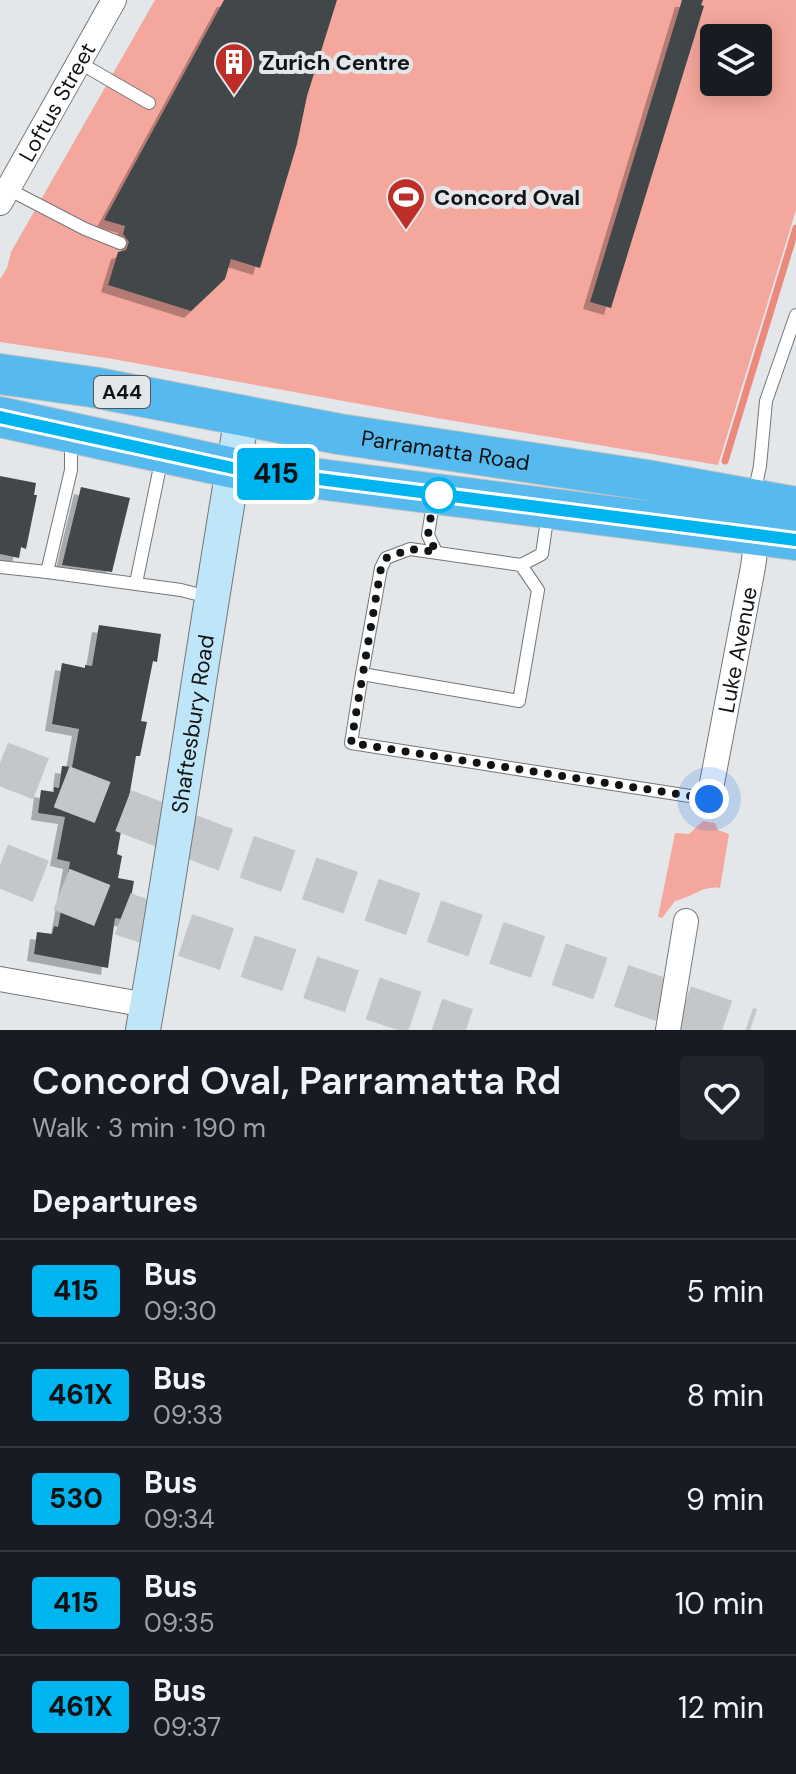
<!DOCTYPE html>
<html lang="en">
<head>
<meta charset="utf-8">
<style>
  :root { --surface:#171b24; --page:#20242c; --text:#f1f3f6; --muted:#9ea1a6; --line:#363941 }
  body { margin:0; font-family:"DM Sans",sans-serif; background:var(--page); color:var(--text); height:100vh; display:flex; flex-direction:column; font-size:30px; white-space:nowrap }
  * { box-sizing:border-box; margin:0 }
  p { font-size:26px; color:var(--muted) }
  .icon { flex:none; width:44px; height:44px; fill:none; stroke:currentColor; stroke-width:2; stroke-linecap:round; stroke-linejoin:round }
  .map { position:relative; height:1030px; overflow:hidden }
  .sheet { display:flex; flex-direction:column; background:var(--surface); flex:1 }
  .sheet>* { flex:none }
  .badge { padding:0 16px; border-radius:6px; font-size:28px; line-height:52px }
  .tools { position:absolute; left:700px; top:24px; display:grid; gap:16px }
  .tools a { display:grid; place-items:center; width:72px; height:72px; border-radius:8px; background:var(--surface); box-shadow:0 4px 20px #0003; font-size:40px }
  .you { position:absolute; width:40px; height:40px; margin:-20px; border:6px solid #fff; border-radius:50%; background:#1a73e8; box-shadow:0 0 0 12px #1a73e833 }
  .map>.badge { position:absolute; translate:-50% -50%; box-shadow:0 0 0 4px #fff }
  h2 { padding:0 32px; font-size:30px; line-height:72px }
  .round { display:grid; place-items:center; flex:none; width:84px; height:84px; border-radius:8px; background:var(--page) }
  .overview { display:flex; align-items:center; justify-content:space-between; height:136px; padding:0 32px }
  h1 { font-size:38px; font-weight:600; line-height:60px }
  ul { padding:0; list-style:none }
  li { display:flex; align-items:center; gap:24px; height:104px; padding:0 32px; border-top:2px solid var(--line) }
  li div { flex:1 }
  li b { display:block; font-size:30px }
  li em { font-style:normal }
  li .badge { min-width:88px; font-weight:700; text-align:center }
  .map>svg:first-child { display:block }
  .green { fill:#f4a89d; fill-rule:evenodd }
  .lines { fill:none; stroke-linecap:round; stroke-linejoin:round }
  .stream { stroke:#eb897d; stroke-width:7 }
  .building { fill:#434648; filter:url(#shadow) }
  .motorway-tunnel { stroke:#c4c7ca; stroke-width:44; stroke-dasharray:44 22; stroke-linecap:butt }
  .service-casing { stroke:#747779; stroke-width:14 }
  .minor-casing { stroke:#747779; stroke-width:26 }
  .secondary-casing { stroke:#747779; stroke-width:36 }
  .trunk-casing { stroke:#c1c2c2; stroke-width:42 }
  .service { stroke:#fff; stroke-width:12 }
  .minor { stroke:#fff; stroke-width:24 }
  .secondary { stroke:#bfe5f8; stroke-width:34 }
  .trunk { stroke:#56baee; stroke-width:40 }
  .line-casing { stroke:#fff; stroke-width:18 }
  .line { stroke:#00b5ef; stroke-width:12 }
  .walk { stroke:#121314; stroke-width:8; stroke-dasharray:0 14.4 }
  .stop-dot { fill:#fff; stroke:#00b5ef; stroke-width:4 }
  .labels { text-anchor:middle; stroke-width:8; stroke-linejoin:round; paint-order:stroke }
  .shield { fill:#e4e7ea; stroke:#515354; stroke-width:2 }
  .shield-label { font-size:20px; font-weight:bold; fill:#121314 }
  .poi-label { font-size:22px; font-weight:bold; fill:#121314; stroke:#e4e7ea; text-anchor:start }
  .street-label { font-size:22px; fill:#121314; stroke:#e4e7ea }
</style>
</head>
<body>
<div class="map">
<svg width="796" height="1030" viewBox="0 0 796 1030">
  <defs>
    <filter id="shadow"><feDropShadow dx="-7" dy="7" stdDeviation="0" flood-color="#0004"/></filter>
  </defs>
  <rect width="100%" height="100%" fill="#e4e7ea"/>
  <!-- green -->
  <g class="green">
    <path d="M155,0H796V210L718,465L448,420L107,358L0,342V279L7,268L11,252ZM714,38H758V82H714Z"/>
    <path d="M703,821L715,823L718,830L729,834L720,888C704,885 692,897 675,901L662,918L658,917L675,833L689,834Z"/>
  </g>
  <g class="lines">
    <!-- stream -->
    <path class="stream" d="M725,461L796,228"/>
  </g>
  <!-- building -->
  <g class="building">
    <path d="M224,0H337L307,96L297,144L260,268L231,259L225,279L191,311L108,285L118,252L126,250L129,242L123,234L125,226L104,220Z"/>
    <path d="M682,0H703L701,5L704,6L611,308L590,302Z"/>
    <path d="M0,476L36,483L34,495H37L26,549L21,547L19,558L0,554Z"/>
    <path d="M81,487L130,498L112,572L62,565Z"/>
    <path d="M99,625L161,634L157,662L153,661L141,721L147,722L140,756H136L129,798L135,800L131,821L123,820L117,854L122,856L118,878L134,881L127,920L115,918L108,968L34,954L37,932L52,934L54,926L58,927L70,862L57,859L65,817L38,813L41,790L54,792V787L59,788L62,766L72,767L79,729L52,724L62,663L85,668V665L92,666Z"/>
  </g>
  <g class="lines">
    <!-- motorway-tunnel -->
    <g class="motorway-tunnel">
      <path d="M0,763L218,847L750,1030"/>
      <path d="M0,865L129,916L466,1030"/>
    </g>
    <defs>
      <g id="service">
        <path d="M80,63L149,103"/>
        <path d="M8,189L85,229L120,243"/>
        <path d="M71,440V470L47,572L181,590L208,597"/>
        <path d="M754,494L760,466L766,401L796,315"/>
        <path d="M434,497L428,535L436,552"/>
        <path d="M521,565L538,590L519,701L362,674L381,568L386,558L410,549L521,565L542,554L548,513"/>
        <path d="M0,567L47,572"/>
        <path d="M136,583L162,457"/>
        <path d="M362,674L351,743L709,799"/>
      </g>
      <g id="minor">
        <path id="s1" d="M0,203L114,0"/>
        <path id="s2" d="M709,799L753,567L759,522"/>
        <path d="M0,979L147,1005"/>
        <path d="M668,1030L686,921"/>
      </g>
      <g id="secondary">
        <path id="s3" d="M143,1030C179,826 206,621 242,417"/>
      </g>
      <g id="trunk">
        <path id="s4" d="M0,374L92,387L339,434L646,480L796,507"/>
        <path d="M0,417L233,468L796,540"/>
      </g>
    </defs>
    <!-- service casing -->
    <use href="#service" class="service-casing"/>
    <!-- minor casing -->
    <use href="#minor" class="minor-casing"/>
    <!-- secondary casing -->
    <use href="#secondary" class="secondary-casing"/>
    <!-- trunk casing -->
    <use href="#trunk" class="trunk-casing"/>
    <!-- service -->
    <use href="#service" class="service"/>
    <!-- minor -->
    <use href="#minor" class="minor"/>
    <!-- secondary -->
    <use href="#secondary" class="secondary"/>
    <!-- trunk -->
    <use href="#trunk" class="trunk"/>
  </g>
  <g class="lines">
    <defs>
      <path id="line" d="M0,417L233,468L796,540"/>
    </defs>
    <!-- line casing -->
    <use href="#line" class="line-casing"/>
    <!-- line -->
    <use href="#line" class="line"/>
    <!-- walk -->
    <path class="walk" d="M439,495H434L428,535L436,552L410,549L386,558L381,568L351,743L709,799"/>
  </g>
  <!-- icons -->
  <defs>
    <symbol id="building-pin" viewBox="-11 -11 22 30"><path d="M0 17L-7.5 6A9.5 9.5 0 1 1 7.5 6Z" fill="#bd2e28" stroke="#e4e7ea"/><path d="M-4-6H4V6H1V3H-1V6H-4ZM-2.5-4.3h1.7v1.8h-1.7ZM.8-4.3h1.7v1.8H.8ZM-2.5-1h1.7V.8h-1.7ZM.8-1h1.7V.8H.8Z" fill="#fff"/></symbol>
    <symbol id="stadium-pin" viewBox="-11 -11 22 30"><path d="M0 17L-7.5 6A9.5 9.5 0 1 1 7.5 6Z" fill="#bd2e28" stroke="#e4e7ea"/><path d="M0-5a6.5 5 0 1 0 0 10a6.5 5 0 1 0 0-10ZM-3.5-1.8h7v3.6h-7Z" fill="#fff"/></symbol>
  </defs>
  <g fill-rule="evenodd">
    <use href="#building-pin" x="212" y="40" width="44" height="60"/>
    <use href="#stadium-pin" x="384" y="175" width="44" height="60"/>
  </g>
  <!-- markers -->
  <circle class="stop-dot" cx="439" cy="495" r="16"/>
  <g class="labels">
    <!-- shield labels -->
    <rect class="shield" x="94" y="376" width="56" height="32" rx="6"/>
    <g class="shield-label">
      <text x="122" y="399">A44</text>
    </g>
    <!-- poi labels -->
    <g class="poi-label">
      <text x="262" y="70">Zurich Centre</text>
      <text x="434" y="205">Concord Oval</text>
    </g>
    <!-- street labels -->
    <g class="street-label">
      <text dy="8" stroke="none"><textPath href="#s1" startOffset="116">Loftus Street</textPath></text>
      <text dy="8" stroke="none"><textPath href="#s4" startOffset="452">Parramatta Road</textPath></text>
      <text dy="8" stroke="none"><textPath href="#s2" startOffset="152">Luke Avenue</textPath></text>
      <text dy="8" stroke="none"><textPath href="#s3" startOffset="310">Shaftesbury Road</textPath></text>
    </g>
  </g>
</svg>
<div class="tools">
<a><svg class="icon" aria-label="layers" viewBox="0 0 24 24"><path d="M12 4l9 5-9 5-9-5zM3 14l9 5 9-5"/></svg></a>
</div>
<div class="you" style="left:709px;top:799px"></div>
<b class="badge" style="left:276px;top:474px;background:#00b5ef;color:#111">415</b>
</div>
<section class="sheet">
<div class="overview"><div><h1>Concord Oval, Parramatta Rd</h1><p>Walk · 3 min · 190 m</p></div><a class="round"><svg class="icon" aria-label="heart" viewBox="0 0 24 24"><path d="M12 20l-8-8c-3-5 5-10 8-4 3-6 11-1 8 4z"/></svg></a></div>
<h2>Departures</h2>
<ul>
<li><span class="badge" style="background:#00b5ef;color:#111">415</span><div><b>Bus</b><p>09:30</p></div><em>5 min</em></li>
<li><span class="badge" style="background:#00b5ef;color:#111">461X</span><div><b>Bus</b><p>09:33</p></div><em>8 min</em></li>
<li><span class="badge" style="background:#00b5ef;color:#111">530</span><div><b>Bus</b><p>09:34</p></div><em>9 min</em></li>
<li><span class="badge" style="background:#00b5ef;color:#111">415</span><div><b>Bus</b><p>09:35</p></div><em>10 min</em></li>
<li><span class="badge" style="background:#00b5ef;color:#111">461X</span><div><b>Bus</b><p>09:37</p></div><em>12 min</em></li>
</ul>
</section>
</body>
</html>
